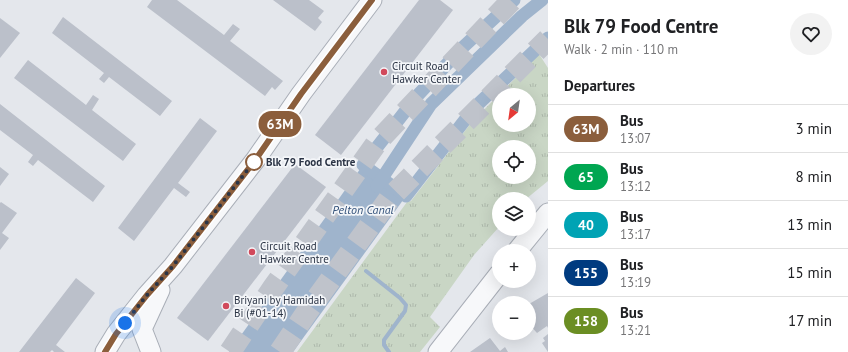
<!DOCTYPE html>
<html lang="en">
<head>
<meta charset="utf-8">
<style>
  :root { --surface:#fff; --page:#f2f2f2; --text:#202124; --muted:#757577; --line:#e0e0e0 }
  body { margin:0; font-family:"PT Sans",sans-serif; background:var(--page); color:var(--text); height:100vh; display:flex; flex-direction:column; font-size:15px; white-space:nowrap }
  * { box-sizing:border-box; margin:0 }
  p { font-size:13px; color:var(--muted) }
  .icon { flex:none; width:22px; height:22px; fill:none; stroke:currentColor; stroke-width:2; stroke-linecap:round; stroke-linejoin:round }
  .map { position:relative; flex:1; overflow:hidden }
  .panel { display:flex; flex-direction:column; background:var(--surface); width:300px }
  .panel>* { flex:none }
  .badge { padding:0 8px; border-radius:13px; font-size:14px; line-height:26px }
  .needle { width:26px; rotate:209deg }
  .controls { position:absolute; left:492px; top:88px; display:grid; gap:8px }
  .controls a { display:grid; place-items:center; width:44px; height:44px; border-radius:50%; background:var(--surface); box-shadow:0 4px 16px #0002; font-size:20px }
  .you { position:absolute; width:20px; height:20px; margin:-10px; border:3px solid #fff; border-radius:50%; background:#1a73e8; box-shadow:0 0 0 6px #1a73e833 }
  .map>.badge { position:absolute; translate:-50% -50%; box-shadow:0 0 0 2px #fff }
  h2 { padding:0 16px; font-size:15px; line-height:36px }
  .round { display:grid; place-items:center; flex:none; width:42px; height:42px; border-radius:21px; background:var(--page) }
  .headline { display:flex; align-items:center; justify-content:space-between; height:68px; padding:0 16px }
  h1 { font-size:19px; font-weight:800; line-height:30px }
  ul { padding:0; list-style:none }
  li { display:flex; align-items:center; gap:12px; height:48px; padding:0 16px; border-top:1px solid var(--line) }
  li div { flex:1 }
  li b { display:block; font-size:15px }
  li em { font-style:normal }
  li .badge { min-width:44px; font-weight:700; text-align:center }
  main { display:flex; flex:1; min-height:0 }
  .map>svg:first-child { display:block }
  .grass { fill:url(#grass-tufts); fill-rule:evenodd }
  .water { fill:#9fb4cc }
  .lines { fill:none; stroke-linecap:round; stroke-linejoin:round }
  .stream { stroke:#9fb4cc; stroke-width:4 }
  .canal { stroke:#9fb4cc; stroke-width:13 }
  .building { fill:#bbc0ca }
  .highway-tunnel { stroke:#bfc3cb; stroke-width:22; stroke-dasharray:22 11; stroke-linecap:butt }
  .minor-casing { stroke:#a9aeb7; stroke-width:21 }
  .minor { stroke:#f7f8fa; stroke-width:19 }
  .line-casing { stroke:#fff; stroke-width:9 }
  .line { stroke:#8b5e3c; stroke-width:6 }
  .walk { stroke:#2b3445; stroke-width:4; stroke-dasharray:0 7.2 }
  .poi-dot { fill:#d1495b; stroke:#f4f6f9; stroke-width:1.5 }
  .stop-dot { fill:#fff; stroke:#8b5e3c; stroke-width:2 }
  .labels { text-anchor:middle; stroke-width:3.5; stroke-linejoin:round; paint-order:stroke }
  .poi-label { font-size:11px; fill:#2b3445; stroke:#f4f6f9; text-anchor:start }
  .stop-label { font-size:11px; font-weight:bold; fill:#2b3445; stroke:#f4f6f9; text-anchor:start }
  .water-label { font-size:12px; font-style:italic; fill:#34527a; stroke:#f4f6f9 }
</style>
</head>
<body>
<main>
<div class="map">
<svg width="548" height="352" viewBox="0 0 548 352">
  <defs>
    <pattern id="grass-tufts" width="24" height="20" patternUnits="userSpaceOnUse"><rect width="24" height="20" fill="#c9d6c5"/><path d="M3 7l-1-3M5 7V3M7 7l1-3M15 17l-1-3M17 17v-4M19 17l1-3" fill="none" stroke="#adb8ab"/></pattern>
  </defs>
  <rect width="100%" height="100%" fill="#e4e7ec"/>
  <!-- grass -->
  <path class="grass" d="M539,54L548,68V181L526,199H499V227L474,255L430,317L440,327L420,352H297L407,202L411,201L471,123ZM499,95H529V125H499ZM499,147H529V177H499Z"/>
  <!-- water -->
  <path class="water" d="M363,165L406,196L293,352H229Z"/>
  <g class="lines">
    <!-- stream -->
    <path class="stream" d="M366,271L400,298L406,305L405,311L384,340V345L389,352"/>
    <!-- canal -->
    <g class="canal">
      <path d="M514,0L461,49L418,95L363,165L406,196L475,107L548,38"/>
      <path d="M377,186L431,104L522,16L542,0"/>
    </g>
  </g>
  <!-- building -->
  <g class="building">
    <path d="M152,0H177L224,35L233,24L240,29L230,41L283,81L275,90L272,87L265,96L147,7Z"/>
    <path d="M273,0H309L324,11L318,18L322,22L315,31Z"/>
    <path d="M419,0H440L453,10L341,155L315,135Z"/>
    <path d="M63,17L172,101L160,116L109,77L104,83L99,79L104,73L52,33Z"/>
    <path d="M0,18L20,33L0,58Z"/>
    <path d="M28,60L86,105L93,95L99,99L92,110L136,144L123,161L14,78Z"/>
    <path d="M0,104L105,186L93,202L38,160L33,166L28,162L33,155L0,130Z"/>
    <path d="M200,118L217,131L178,183L190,192L186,197L174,188L134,241L118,228Z"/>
    <path d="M295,164L326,187L208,341L177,318Z"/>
    <path d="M0,167L9,174L0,186Z"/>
    <path d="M1,202L17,213L2,233L9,238L0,250V203Z"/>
    <path d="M76,278L95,293L56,345L65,352H54L52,350L50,352H19Z"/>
    <path d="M548,293V328L547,326L537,333L529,324L532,321L529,317V304Z"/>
    <path d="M548,334V352L542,343L545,341L543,338Z"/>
    <path d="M490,338L500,351L505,347L508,352H470Z"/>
  </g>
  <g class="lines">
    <!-- highway-tunnel -->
    <g class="highway-tunnel">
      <path d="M230,352L273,288L378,141L512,0"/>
      <path d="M280,352L307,312L390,198L548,39"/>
    </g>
    <defs>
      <g id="minor">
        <path d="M517,251L548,213"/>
        <path d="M105,352L116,334L147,295L173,266L256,159L301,94L372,0"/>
        <path d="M151,352L142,329L160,290"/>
        <path d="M438,352L499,274"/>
      </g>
    </defs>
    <!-- minor casing -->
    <use href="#minor" class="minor-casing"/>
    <!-- minor -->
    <use href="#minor" class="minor"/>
  </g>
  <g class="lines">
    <defs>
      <path id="line" d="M105,352L116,334L147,295L173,266L256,159L301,94L372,0"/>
    </defs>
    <!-- line casing -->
    <use href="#line" class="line-casing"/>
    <!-- line -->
    <use href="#line" class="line"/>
    <!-- walk -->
    <path class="walk" d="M125,323L147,295L173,266L256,159L254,162"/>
  </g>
  <!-- markers -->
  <g class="poi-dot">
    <circle cx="384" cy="72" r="4"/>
    <circle cx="252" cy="252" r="4"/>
    <circle cx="226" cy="306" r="4"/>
  </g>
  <circle class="stop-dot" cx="254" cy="162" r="8"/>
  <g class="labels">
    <!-- poi labels -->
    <g class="poi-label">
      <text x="392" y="70">Circuit Road<tspan x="392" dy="13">Hawker Center</tspan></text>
      <text x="260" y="250">Circuit Road<tspan x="260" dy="13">Hawker Centre</tspan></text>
      <text x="234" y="304">Briyani by Hamidah<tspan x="234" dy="13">Bi (#01-14)</tspan></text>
    </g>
    <!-- stop labels -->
    <g class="stop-label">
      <text x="266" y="166">Blk 79 Food Centre</text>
    </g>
    <!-- water labels -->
    <g class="water-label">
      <text x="363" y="214">Pelton Canal</text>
    </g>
  </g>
</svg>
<div class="controls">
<a><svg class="needle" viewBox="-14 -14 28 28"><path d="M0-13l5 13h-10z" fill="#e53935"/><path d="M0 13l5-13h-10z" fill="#757577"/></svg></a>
<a><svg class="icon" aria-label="locate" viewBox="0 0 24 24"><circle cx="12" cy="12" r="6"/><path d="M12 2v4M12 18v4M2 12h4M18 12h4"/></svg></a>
<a><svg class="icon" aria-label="layers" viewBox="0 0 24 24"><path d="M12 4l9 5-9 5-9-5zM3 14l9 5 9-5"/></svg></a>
<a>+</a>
<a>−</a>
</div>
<div class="you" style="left:125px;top:323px"></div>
<b class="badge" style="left:280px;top:124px;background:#8b5e3c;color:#fff">63M</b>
</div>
<section class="panel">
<div class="headline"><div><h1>Blk 79 Food Centre</h1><p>Walk · 2 min · 110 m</p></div><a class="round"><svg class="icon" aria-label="heart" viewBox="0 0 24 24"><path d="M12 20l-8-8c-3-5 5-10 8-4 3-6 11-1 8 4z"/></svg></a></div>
<h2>Departures</h2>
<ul>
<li><span class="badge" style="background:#8b5e3c;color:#fff">63M</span><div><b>Bus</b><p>13:07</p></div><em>3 min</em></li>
<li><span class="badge" style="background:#00a651;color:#fff">65</span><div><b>Bus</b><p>13:12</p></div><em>8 min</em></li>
<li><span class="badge" style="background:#00a3b4;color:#fff">40</span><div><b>Bus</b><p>13:17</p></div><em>13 min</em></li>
<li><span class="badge" style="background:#003b80;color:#fff">155</span><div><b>Bus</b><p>13:19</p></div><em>15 min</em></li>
<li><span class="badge" style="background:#6b8e23;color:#fff">158</span><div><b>Bus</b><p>13:21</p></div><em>17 min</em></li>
</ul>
</section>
</main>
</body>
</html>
